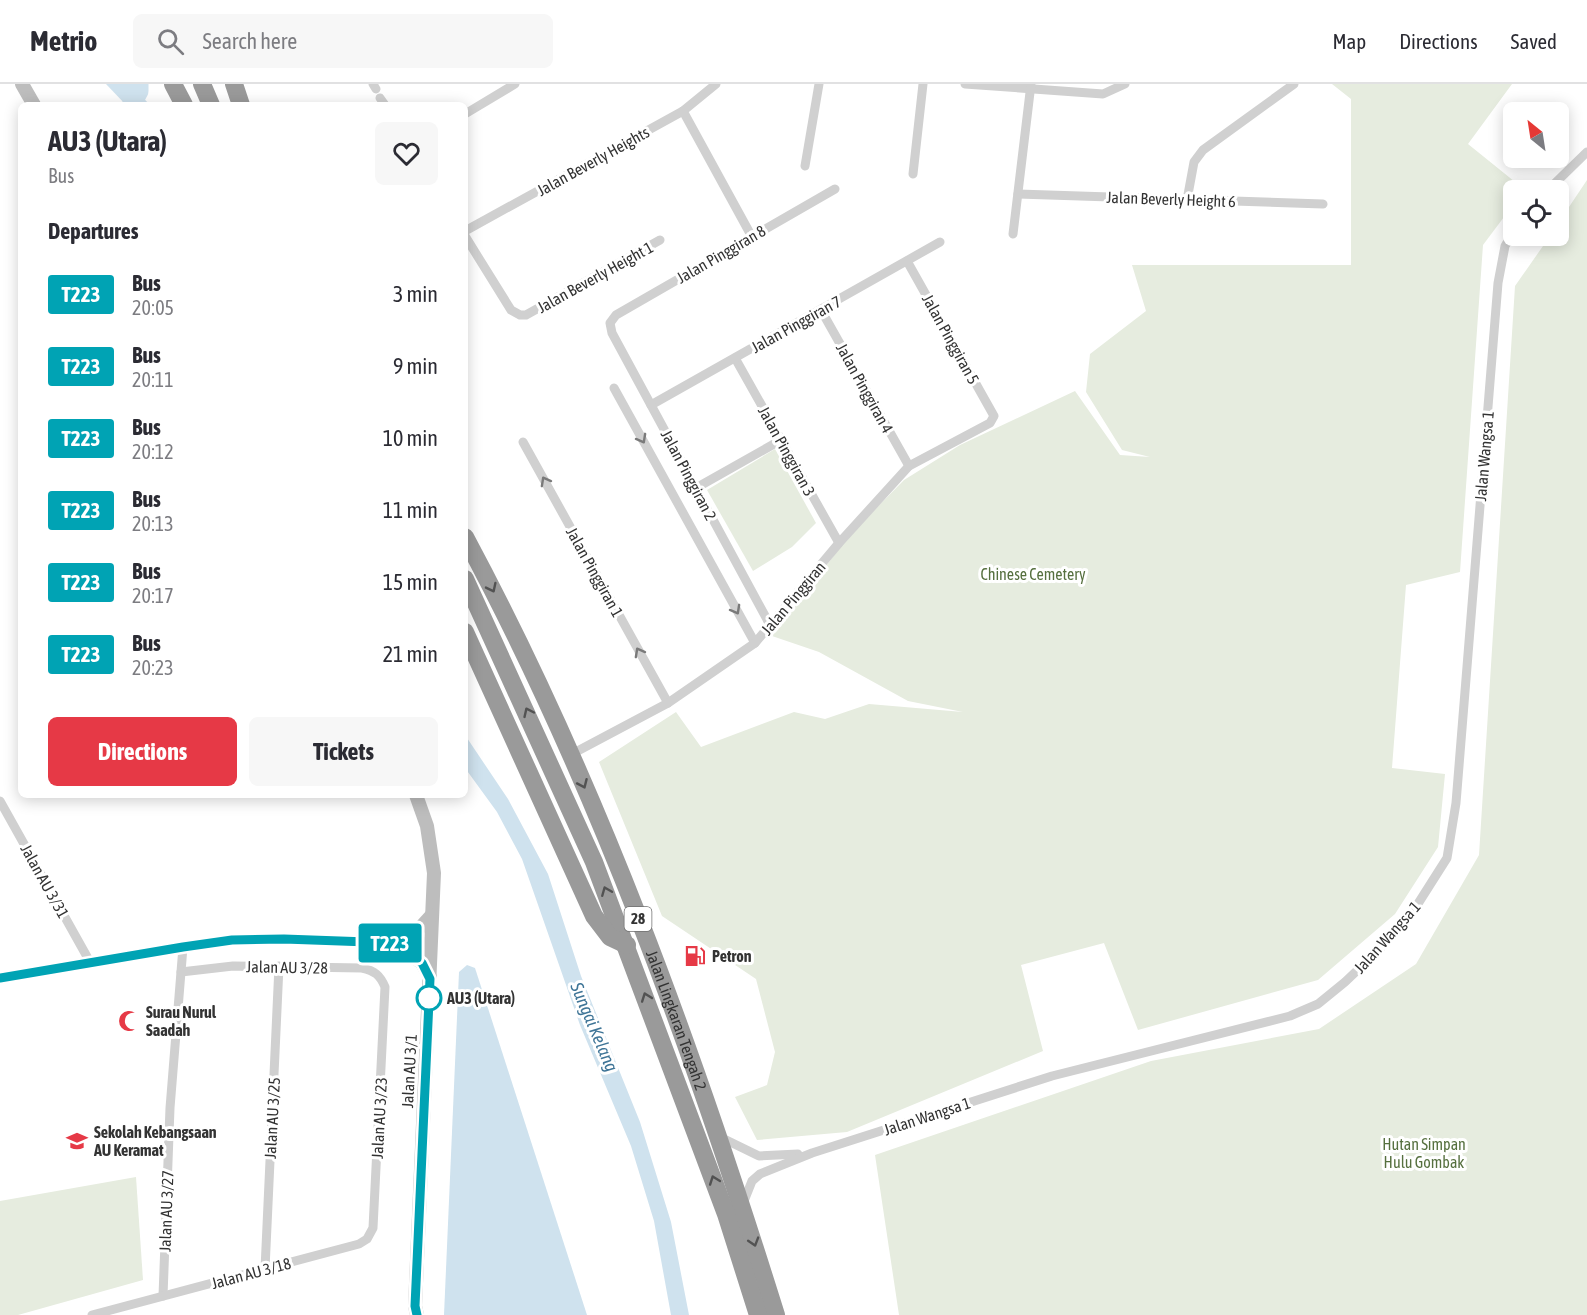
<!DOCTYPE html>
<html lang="en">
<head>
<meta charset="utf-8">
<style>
  :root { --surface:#fff; --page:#f7f7f7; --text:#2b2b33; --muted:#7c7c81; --line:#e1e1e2; --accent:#e63946 }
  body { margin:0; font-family:"Asap Condensed",sans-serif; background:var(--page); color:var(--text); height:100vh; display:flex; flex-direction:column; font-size:22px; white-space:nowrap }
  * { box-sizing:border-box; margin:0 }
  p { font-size:20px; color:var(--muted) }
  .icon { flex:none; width:33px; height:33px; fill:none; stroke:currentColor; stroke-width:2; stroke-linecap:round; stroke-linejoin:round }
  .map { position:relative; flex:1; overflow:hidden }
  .panel { position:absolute; left:18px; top:18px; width:450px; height:696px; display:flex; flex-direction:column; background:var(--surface); border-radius:9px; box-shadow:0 3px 15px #0003 }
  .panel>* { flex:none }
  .badge { padding:0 12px; border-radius:4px; font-size:21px; line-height:39px }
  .needle { width:39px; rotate:330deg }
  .tools { position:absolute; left:1503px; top:18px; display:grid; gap:12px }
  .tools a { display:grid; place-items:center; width:66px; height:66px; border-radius:9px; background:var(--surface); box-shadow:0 3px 15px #0003; font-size:30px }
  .map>.badge { position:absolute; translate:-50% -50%; box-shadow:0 0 0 3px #fff }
  h2 { padding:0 30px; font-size:22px; line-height:54px }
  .round { display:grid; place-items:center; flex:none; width:63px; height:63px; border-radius:9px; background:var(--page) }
  .summary { display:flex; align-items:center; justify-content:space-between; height:102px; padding:0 30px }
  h1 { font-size:28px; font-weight:700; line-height:45px }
  .cta { display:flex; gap:12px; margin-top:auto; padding:12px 30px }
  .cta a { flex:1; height:69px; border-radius:9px; background:var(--accent); color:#fff; font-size:24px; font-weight:700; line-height:69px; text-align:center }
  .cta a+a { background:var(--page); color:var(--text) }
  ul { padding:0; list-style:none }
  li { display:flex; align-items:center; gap:18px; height:72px; padding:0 30px }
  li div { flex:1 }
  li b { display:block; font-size:22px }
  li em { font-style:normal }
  li .badge { min-width:66px; font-weight:700; text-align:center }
  header { display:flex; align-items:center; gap:36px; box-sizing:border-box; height:84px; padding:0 30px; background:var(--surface); border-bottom:2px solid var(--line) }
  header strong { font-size:28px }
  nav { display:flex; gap:33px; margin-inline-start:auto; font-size:21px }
  .search { width:420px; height:54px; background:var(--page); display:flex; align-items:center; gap:15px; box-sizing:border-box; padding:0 21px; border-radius:9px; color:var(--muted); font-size:22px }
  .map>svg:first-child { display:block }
  .green { fill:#e6ecdf }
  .water { fill:#cfe2ee }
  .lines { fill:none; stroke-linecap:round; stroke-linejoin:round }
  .river { stroke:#cfe2ee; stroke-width:21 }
  .street { stroke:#d0d0d0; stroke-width:9 }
  .secondary { stroke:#bdbdbd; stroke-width:14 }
  .highway { stroke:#9a9a9a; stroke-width:18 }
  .oneway { stroke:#7a7a7a }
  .oneway2 { stroke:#525252 }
  .line-casing { stroke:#fff; stroke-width:14 }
  .line { stroke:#00a3b4; stroke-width:9 }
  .stop-dot { fill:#fff; stroke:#00a3b4; stroke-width:3 }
  .labels { text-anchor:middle; stroke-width:6; stroke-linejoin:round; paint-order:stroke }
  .shield { fill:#fff; stroke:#707070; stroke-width:1.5 }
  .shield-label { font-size:15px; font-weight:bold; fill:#333 }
  .street-label { font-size:16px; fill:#333; stroke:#fff }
  .park-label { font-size:16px; fill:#56703f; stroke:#fff }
  .poi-label { font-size:16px; font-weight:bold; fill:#333; stroke:#fff; text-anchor:start }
  .stop-label { font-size:16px; font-weight:bold; fill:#333; stroke:#fff; text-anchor:start }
  .water-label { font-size:18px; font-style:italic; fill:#3f7597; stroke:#fff }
</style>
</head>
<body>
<header>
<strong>Metrio</strong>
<div class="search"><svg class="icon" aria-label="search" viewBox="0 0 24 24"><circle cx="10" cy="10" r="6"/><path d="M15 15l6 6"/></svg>Search here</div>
<nav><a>Map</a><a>Directions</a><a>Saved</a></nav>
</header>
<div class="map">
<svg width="1587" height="1231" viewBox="0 0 1587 1231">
  <rect width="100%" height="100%" fill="#fff"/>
  <!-- green -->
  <g class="green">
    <path d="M1332,0H1512L1468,60L1525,106H1514L1513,121L1483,161L1460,488L1406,501L1392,684L1445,690L1438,763L1395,830L1318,896L1138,946L1104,859L1021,881L1043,967L847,1048L757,1056L735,1013L767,1001L775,968L756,895L662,832L599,678L676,628L701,663L794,628L825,635L869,620L963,628L908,617L819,568L772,552L849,452L904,396L960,361L1075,307L1120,371L1150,373L1122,366L1086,308L1090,270L1146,227L1132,181H1351V15Z"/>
    <path d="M1587,96V1231H899L875,1071L1151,977L1319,945L1416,880L1479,771L1515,202L1550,152H1558L1559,138Z"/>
    <path d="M775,365L816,439L792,463L753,487L707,406Z"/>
    <path d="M136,1093L143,1196L18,1231H0V1117Z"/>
  </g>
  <!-- water -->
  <g class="water">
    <path d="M106,0H130L150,21H126Z"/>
    <path d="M465,651L508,715L548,790L581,892L640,1038L671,1138L689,1231H671L654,1137L631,1062L580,941L522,775L497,728L465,684Z"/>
    <path d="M467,881L475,884L587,1231H444L459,888Z"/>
  </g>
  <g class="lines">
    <!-- river -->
    <path class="river" d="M133,16L138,7V0"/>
    <!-- street -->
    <g class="street">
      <path d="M373,0L376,5"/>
      <path d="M965,0L1103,10L1125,0"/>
      <path d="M380,14L385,21"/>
      <path d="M683,27L752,153"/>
      <path d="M465,30L515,0"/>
      <path d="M805,82L819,0"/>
      <path d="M913,90L923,0"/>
      <path d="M1548,106L1587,68"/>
      <path d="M1018,110L1323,120"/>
      <path d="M1187,116L1194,78L1203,66L1294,0"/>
      <path d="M465,147L683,27L716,0"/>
      <path d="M1013,150L1031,0"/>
      <path d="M465,152L511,226L520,231H526L660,156"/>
      <path d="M821,226L909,382"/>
      <path d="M735,274L839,459"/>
      <path d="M614,304L755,559"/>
      <path d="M651,321L940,158"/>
      <path d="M523,358L668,619"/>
      <path d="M696,404L781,356"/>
      <path d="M770,541L612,249L610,239L616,231L835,105"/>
      <path d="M570,671L668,619L755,559L839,459L909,382L990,339L994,332L907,177"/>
      <path d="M0,717L90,878"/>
      <path d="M0,894L232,857L284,855L431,858"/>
      <path d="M720,1053L759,1072L798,1070"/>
      <path d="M742,1122L752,1097L760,1090L812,1069L1052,992L1290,932L1318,920L1345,898L1385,860L1414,826L1447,774L1456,719L1498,199L1505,162L1514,147"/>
      <path d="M265,1185L279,882"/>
      <path d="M163,1212L170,1024L183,863"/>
      <path d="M92,1231L359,1160L367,1155L373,1144L385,903C380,891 375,887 362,884L233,882L181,888"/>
    </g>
    <!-- secondary -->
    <g class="secondary">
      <path d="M22,0L34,21"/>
      <path d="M416,711L427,742L434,789L415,1222L417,1231"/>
      <path d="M430,893L422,879L396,859L422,842L432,831"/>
    </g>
    <!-- highway -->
    <g class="highway">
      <path d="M173,0L184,21"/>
      <path d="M202,0L211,21"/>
      <path d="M234,0L241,21"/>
      <path id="s1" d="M465,453C597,699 693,965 776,1231"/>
      <path d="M465,495L594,778L726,1130L758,1231"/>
      <path d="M465,548L594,832L610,853L627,861"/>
    </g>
  </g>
  <!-- one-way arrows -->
  <defs><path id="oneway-chevron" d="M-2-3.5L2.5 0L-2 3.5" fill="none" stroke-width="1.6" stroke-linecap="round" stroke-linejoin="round" transform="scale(1.5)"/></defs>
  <g class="oneway">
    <use href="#oneway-chevron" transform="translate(642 355) rotate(61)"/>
    <use href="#oneway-chevron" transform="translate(545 397) rotate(-119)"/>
    <use href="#oneway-chevron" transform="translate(736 526) rotate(61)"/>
    <use href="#oneway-chevron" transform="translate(639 568) rotate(-119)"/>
  </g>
  <g class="oneway2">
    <use href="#oneway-chevron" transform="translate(492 504) rotate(64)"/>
    <use href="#oneway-chevron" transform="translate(528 628) rotate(-115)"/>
    <use href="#oneway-chevron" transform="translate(583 700) rotate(66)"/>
    <use href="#oneway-chevron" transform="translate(606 807) rotate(-112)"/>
    <use href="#oneway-chevron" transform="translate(646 913) rotate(-110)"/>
    <use href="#oneway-chevron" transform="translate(714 1096) rotate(-110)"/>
    <use href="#oneway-chevron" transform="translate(754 1158) rotate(73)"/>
  </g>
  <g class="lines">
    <defs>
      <path id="line" d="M0,894L183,863L232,856L284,855L396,859L422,879L430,895L415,1222L417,1231"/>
    </defs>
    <!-- line casing -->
    <use href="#line" class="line-casing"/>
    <!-- line -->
    <use href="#line" class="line"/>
  </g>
  <!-- icons -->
  <defs>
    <symbol id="fuel-bare" viewBox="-9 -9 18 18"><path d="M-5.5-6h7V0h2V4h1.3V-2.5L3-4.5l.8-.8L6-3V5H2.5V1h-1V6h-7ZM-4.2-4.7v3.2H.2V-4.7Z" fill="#e63946" stroke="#fff" stroke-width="2.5" paint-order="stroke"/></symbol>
    <symbol id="mosque-bare" viewBox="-9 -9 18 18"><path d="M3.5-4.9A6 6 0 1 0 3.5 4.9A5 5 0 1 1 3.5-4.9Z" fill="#e63946" stroke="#fff" stroke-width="2.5" paint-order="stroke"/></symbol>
    <symbol id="school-bare" viewBox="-9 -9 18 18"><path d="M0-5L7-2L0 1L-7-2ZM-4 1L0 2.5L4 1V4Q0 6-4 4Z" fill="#e63946" stroke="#fff" stroke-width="2.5" paint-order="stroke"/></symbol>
  </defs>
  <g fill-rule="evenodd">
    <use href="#fuel-bare" x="680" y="857" width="30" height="30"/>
    <use href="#mosque-bare" x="114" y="922" width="30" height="30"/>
    <use href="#school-bare" x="62" y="1042" width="30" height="30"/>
  </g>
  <!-- markers -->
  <circle class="stop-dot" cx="429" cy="914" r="12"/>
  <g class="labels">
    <!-- shield labels -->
    <rect class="shield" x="624.5" y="823" width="27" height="24" rx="4.5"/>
    <g class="shield-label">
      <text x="638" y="840">28</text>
    </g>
    <!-- street labels -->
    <g class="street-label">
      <text transform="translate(593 77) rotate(-29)" y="6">Jalan Beverly Heights</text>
      <text transform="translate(1171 115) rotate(2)" y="6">Jalan Beverly Height 6</text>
      <text transform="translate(721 170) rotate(-30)" y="6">Jalan Pinggiran 8</text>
      <text transform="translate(595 193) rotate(-29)" y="6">Jalan Beverly Height 1</text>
      <text transform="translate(796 240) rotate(-29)" y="6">Jalan Pinggiran 7</text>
      <text transform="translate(951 255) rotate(61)" y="6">Jalan Pinggiran 5</text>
      <text transform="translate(865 304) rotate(61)" y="6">Jalan Pinggiran 4</text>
      <text transform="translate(787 367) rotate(61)" y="6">Jalan Pinggiran 3</text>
      <text transform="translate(1484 372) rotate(-85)" y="6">Jalan Wangsa 1</text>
      <text transform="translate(689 391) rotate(62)" y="6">Jalan Pinggiran 2</text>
      <text transform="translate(595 488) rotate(61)" y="6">Jalan Pinggiran 1</text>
      <text transform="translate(793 514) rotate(-50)" y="6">Jalan Pinggiran</text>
      <text transform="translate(45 797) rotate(61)" y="6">Jalan AU 3/31</text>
      <text transform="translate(1387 853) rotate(-48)" y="6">Jalan Wangsa 1</text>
      <text transform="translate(287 883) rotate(1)" y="6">Jalan AU 3/28</text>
      <text dy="6" stroke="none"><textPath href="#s1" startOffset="528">Jalan Lingkaran Tengah 2</textPath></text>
      <text transform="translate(409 987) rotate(-87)" y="6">Jalan AU 3/1</text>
      <text transform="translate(927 1032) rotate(-18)" y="6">Jalan Wangsa 1</text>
      <text transform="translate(272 1034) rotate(-87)" y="6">Jalan AU 3/25</text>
      <text transform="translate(379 1034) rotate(-87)" y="6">Jalan AU 3/23</text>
      <text transform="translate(166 1127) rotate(-88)" y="6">Jalan AU 3/27</text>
      <text transform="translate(251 1189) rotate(-15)" y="6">Jalan AU 3/18</text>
    </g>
    <!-- park labels -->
    <g class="park-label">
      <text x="1033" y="496">Chinese Cemetery</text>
      <text x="1424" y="1066">Hutan Simpan<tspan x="1424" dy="18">Hulu Gombak</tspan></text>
    </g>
    <!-- poi labels -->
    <g class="poi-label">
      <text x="712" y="878">Petron</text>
      <text x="146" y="934">Surau Nurul<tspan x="146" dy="18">Saadah</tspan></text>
      <text x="94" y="1054">Sekolah Kebangsaan<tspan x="94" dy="18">AU Keramat</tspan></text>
    </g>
    <!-- stop labels -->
    <g class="stop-label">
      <text x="447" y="920">AU3 (Utara)</text>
    </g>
    <!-- water labels -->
    <g class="water-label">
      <text transform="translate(594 943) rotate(67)" y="6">Sungai Kelang</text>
    </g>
  </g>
</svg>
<div class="tools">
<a><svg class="needle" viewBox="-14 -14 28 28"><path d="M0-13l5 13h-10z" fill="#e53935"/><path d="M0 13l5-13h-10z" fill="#7c7c81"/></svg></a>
<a><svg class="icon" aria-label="locate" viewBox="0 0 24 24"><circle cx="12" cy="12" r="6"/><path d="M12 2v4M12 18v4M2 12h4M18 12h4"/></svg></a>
</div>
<b class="badge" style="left:390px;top:859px;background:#00a3b4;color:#fff">T223</b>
<section class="panel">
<div class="summary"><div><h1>AU3 (Utara)</h1><p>Bus</p></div><a class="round"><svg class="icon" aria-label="heart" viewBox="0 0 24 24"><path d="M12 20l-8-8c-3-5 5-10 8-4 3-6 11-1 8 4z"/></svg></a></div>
<h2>Departures</h2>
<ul>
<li><span class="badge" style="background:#00a3b4;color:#fff">T223</span><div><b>Bus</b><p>20:05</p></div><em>3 min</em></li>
<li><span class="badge" style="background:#00a3b4;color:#fff">T223</span><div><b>Bus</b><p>20:11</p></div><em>9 min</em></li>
<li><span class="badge" style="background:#00a3b4;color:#fff">T223</span><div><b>Bus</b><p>20:12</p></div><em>10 min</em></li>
<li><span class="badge" style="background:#00a3b4;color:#fff">T223</span><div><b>Bus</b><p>20:13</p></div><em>11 min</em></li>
<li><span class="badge" style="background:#00a3b4;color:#fff">T223</span><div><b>Bus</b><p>20:17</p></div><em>15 min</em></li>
<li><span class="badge" style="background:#00a3b4;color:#fff">T223</span><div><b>Bus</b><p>20:23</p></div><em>21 min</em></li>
</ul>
<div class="cta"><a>Directions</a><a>Tickets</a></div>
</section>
</div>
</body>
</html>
